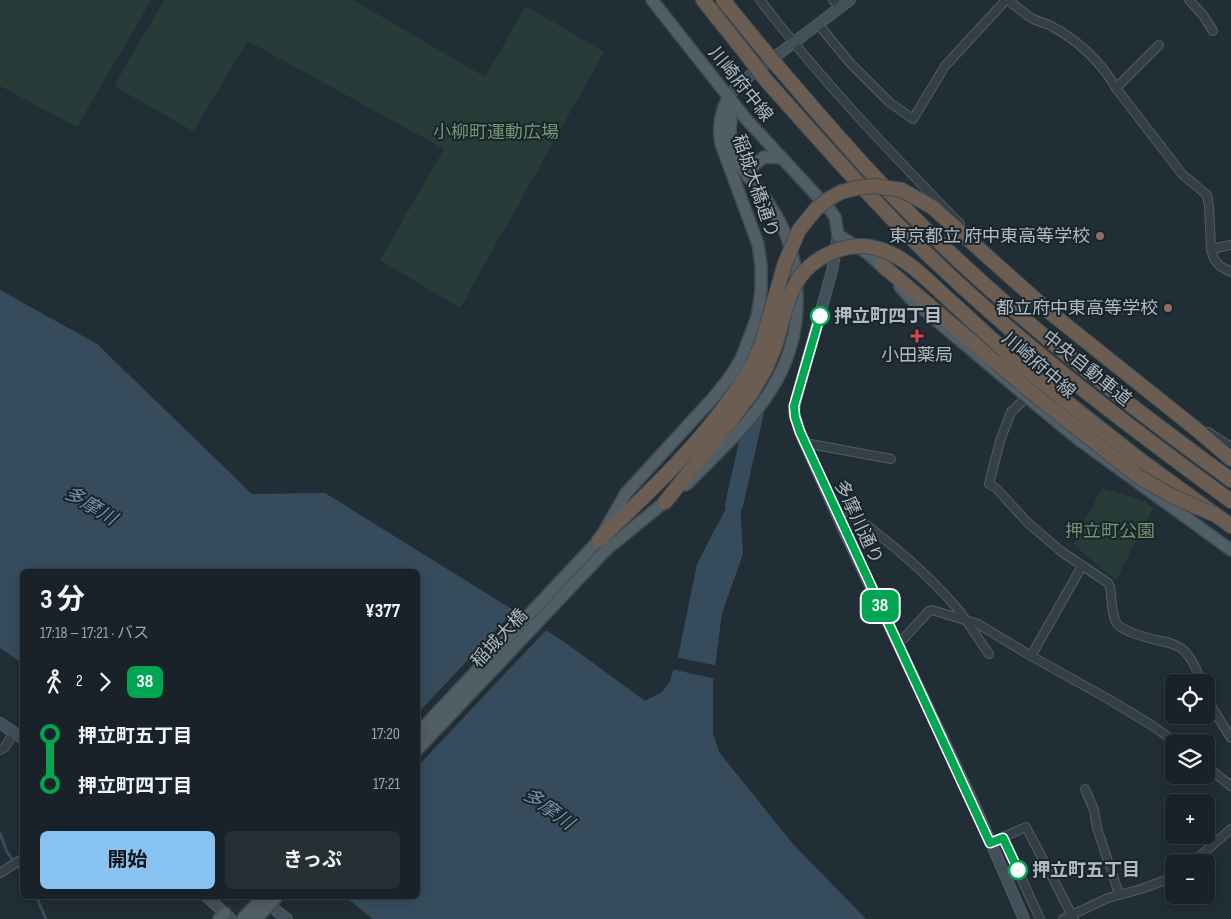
<!DOCTYPE html>
<html lang="ja">
<head>
<meta charset="utf-8">
<style>
  :root { --surface:#192228; --page:#262f34; --text:#f1f3f6; --muted:#9fa4a8; --line:#373f45; --accent:#87c2f0 }
  body { margin:0; font-family:"Sofia Sans Condensed","Noto Sans JP",sans-serif; background:var(--page); color:var(--text); height:100vh; display:flex; flex-direction:column; font-size:19px; white-space:nowrap }
  * { box-sizing:border-box; margin:0 }
  p { font-size:16px; color:var(--muted) }
  .icon { flex:none; width:28px; height:28px; fill:none; stroke:currentColor; stroke-width:2; stroke-linecap:round; stroke-linejoin:round }
  .map { position:relative; flex:1; overflow:hidden }
  .sheet { position:absolute; left:20px; top:569px; width:400px; height:330px; display:flex; flex-direction:column; background:var(--surface); border-radius:8px; box-shadow:0 2px 12px #0003,0 0 0 1px var(--line) }
  .sheet>* { flex:none }
  .badge { padding:0 10px; border-radius:8px; font-size:18px; line-height:32px }
  .buttons { position:absolute; left:1165px; top:674px; display:grid; gap:10px }
  .buttons a { display:grid; place-items:center; width:50px; height:50px; border-radius:8px; background:var(--surface); box-shadow:0 2px 12px #0003,0 0 0 1px var(--line); font-size:25px }
  .map>.badge { position:absolute; translate:-50% -50%; box-shadow:0 0 0 2px #fff }
  .legs { display:flex; align-items:center; gap:8px; height:55px; padding:0 20px; font-size:16px }
  .legs p { margin-inline-start:auto }
  .headline { display:flex; align-items:center; justify-content:space-between; height:85px; padding:0 20px }
  h1 { font-size:28px; font-weight:700; line-height:38px }
  .action { display:flex; gap:10px; margin-top:auto; padding:10px 20px }
  .action a { flex:1; height:58px; border-radius:8px; background:var(--accent); color:#111; font-size:20px; font-weight:700; line-height:58px; text-align:center }
  .action a+a { background:var(--page); color:var(--text) }
  ul { padding:0 20px; list-style:none }
  li { display:flex; align-items:center; gap:18px; height:50px; font-size:19px }
  li i { display:grid; place-items:center; width:8px; height:100%; margin:0 6px; background:currentColor }
  li i::after { content:''; width:12px; height:12px; margin:-6px; border:4px solid; border-radius:50%; background:var(--surface) }
  li p { margin-inline-start:auto }
  li:first-child i { background:linear-gradient(#0000 50%,currentColor 0) }
  li:last-child i { background:linear-gradient(currentColor 50%,#0000 0) }
  .map>svg:first-child { display:block }
  .green { fill:#273c38 }
  .water { fill:#364c5c }
  .pier { fill:#212e35 }
  .lines { fill:none; stroke-linecap:round; stroke-linejoin:round }
  .stream { stroke:#364c5c; stroke-width:3 }
  .river { stroke:#364c5c; stroke-width:18 }
  .street-casing { stroke:#525d64; stroke-width:10 }
  .secondary-casing { stroke:#525d64; stroke-width:12 }
  .primary-casing { stroke:#3e4850; stroke-width:14 }
  .highway-casing { stroke:#3f4a51; stroke-width:16 }
  .street { stroke:#353f46; stroke-width:8 }
  .secondary { stroke:#434f59; stroke-width:10 }
  .primary { stroke:#525e66; stroke-width:11 }
  .highway { stroke:#6c5d52; stroke-width:14 }
  .primary-bridge-casing { stroke:#3e4850; stroke-width:14; stroke-linecap:butt }
  .highway-bridge-casing { stroke:#3f4a51; stroke-width:16; stroke-linecap:butt }
  .primary-bridge { stroke:#525e66; stroke-width:11 }
  .highway-bridge { stroke:#6c5d52; stroke-width:14 }
  .line-1-casing { stroke:#fff; stroke-width:11 }
  .line-1 { stroke:#00a651; stroke-width:8 }
  .education-dot { fill:#8d6e63; stroke:#1a242b; stroke-width:2 }
  .stop-1-dot { fill:#fff; stroke:#00a651; stroke-width:2.5 }
  .health-dot { fill:#e0444e; stroke:#1a242b; stroke-width:2 }
  .labels { text-anchor:middle; stroke-width:4; stroke-linejoin:round; paint-order:stroke }
  .street-label { font-size:18px; fill:#afbac3; stroke:#1a242b }
  .park-label { font-size:18px; fill:#709771; stroke:#1a242b }
  .poi-label { font-size:18px; fill:#afbac3; stroke:#1a242b; text-anchor:end }
  .stop-label { font-size:18px; font-weight:bold; fill:#afbac3; stroke:#1a242b; text-anchor:start }
  .water-label { font-size:19px; font-style:italic; fill:#7191a5; stroke:#1a242b }
</style>
</head>
<body>
<div class="map">
<svg width="1231" height="919" viewBox="0 0 1231 919">
  <rect width="100%" height="100%" fill="#212e35"/>
  <!-- green -->
  <g class="green">
    <path d="M0,0H151L77,127L0,86Z"/>
    <path d="M164,0H353L485,77L526,6L604,52L460,308L380,260L444,149L248,41L193,131L114,86Z"/>
    <path d="M1102,488L1144,501L1153,508L1116,580L1073,544Z"/>
  </g>
  <!-- water -->
  <path class="water" d="M0,290L97,344L252,494L325,493L563,641L645,701L662,692L670,681L679,652L697,564L739,483L743,554L722,613L713,683V733L719,752L792,843L866,919H373L344,896H418V571H22V663L0,648Z"/>
  <!-- pier -->
  <g class="pier">
    <path d="M516,609L548,628L418,766V713Z"/>
    <path d="M675,657L718,666L716,679L671,669Z"/>
  </g>
  <g class="lines">
    <!-- stream -->
    <g class="stream">
      <path d="M0,833L7,852L22,872"/>
      <path d="M36,896L46,919"/>
    </g>
    <!-- river -->
    <path class="river" d="M734,505L757,403"/>
    <defs>
      <g id="street">
        <path d="M760,0C821,80 890,152 960,224"/>
        <path d="M833,0L840,7"/>
        <path d="M1008,0C1016,6 1024,14 1033,19C1039,22 1046,23 1051,26C1079,41 1101,62 1116,88L1182,174L1207,195L1209,206L1211,249L1214,259L1220,266L1231,272"/>
        <path d="M1189,0L1203,15L1213,31"/>
        <path d="M818,24L851,64L889,102L913,119L945,66L1006,0"/>
        <path d="M1116,88L1159,45"/>
        <path d="M1211,249L1231,245"/>
        <path d="M1027,397L1011,412L1000,441L989,484L996,488L1028,523L1062,552L1108,583L1110,587C1112,597 1111,613 1116,622C1118,627 1123,628 1128,631C1168,649 1184,631 1201,682"/>
        <path d="M1208,432L1231,447"/>
        <path d="M805,443L891,459"/>
        <path d="M836,512H849C886,539 926,572 956,607C968,621 978,639 989,654"/>
        <path d="M897,642L904,638L929,611L932,610L978,624L1031,656L1110,700L1153,726L1175,742"/>
        <path d="M1031,656L1082,566"/>
        <path d="M1206,698L1231,738"/>
        <path d="M0,750L5,747L14,732"/>
        <path d="M1206,766L1231,786"/>
        <path d="M1085,789L1094,810L1097,828L1119,894"/>
        <path d="M1003,838L1040,919"/>
        <path d="M990,843L1026,827L1074,919"/>
        <path d="M1193,862L1231,829"/>
        <path d="M0,873L22,859"/>
        <path d="M1063,919L1108,898L1141,889L1174,877"/>
      </g>
      <g id="secondary">
        <path d="M728,98L739,84L850,0"/>
        <path d="M838,235L832,271L796,400L794,412L800,432L845,533L974,804L1024,919"/>
        <path d="M0,723L22,738"/>
        <path d="M206,896L231,919"/>
        <path d="M264,901L287,919"/>
      </g>
      <g id="primary">
        <path d="M652,0L746,119L830,210L835,217L838,235"/>
        <path d="M748,177L753,166L764,157L781,158"/>
        <path d="M838,235L867,253L887,271"/>
        <path d="M900,287L911,299L1027,397L1078,439L1231,550"/>
        <path d="M1005,359L1067,412"/>
        <path d="M686,485C741,429 800,381 797,296C797,274 794,253 785,233C779,219 771,206 762,194C752,180 738,167 732,151C727,138 732,126 731,113C731,108 729,103 728,98"/>
        <path d="M418,733L599,540L626,493L713,398L729,378L741,359L757,317L761,291V265L758,244L721,144C718,127 720,114 728,98"/>
        <path d="M418,749L606,550L672,496"/>
        <path d="M219,919L225,913"/>
      </g>
      <g id="highway">
        <path d="M703,0L750,59"/>
        <path d="M723,0L763,49"/>
        <path d="M779,68C816,111 853,155 892,195C994,302 1112,393 1231,480"/>
        <path d="M765,79C823,144 880,210 943,269C1033,354 1131,428 1231,501"/>
        <path d="M882,265L996,362"/>
        <path d="M1052,314L1196,429L1231,459"/>
        <path d="M1143,462L1231,526"/>
        <path d="M665,502L728,424L752,392L766,368"/>
        <path d="M599,540C655,487 714,431 753,364"/>
      </g>
    </defs>
    <!-- street casing -->
    <use href="#street" class="street-casing"/>
    <!-- secondary casing -->
    <use href="#secondary" class="secondary-casing"/>
    <!-- primary casing -->
    <use href="#primary" class="primary-casing"/>
    <!-- highway casing -->
    <use href="#highway" class="highway-casing"/>
    <!-- street -->
    <use href="#street" class="street"/>
    <!-- secondary -->
    <use href="#secondary" class="secondary"/>
    <!-- primary -->
    <use href="#primary" class="primary"/>
    <!-- highway -->
    <use href="#highway" class="highway"/>
    <defs>
      <g id="primary-bridge">
        <path d="M242,919L264,896"/>
        <path d="M256,919L278,896"/>
      </g>
      <g id="highway-bridge">
        <path d="M763,49L779,68"/>
        <path d="M750,59L765,79"/>
        <path d="M996,362L1036,396L1139,477L1172,496L1213,514"/>
        <path d="M753,364L763,339L785,263L799,230L816,209L827,200L841,192L856,188L874,186L902,190L932,207L1052,314"/>
        <path d="M766,368C769,360 773,352 776,343C784,317 788,284 811,265C827,252 850,243 871,247C902,252 926,279 948,299C973,321 996,344 1021,365C1061,398 1102,430 1143,462"/>
      </g>
    </defs>
    <!-- primary-bridge casing -->
    <use href="#primary-bridge" class="primary-bridge-casing"/>
    <!-- highway-bridge casing -->
    <use href="#highway-bridge" class="highway-bridge-casing"/>
    <!-- primary-bridge -->
    <use href="#primary-bridge" class="primary-bridge"/>
    <!-- highway-bridge -->
    <use href="#highway-bridge" class="highway-bridge"/>
  </g>
  <g class="lines">
    <defs>
      <path id="line-1" d="M820,316L794,406L795,417L800,432L990,843L1003,838L1018,870"/>
    </defs>
    <!-- line-1 casing -->
    <use href="#line-1" class="line-1-casing"/>
    <!-- line-1 -->
    <use href="#line-1" class="line-1"/>
  </g>
  <!-- markers -->
  <g class="education-dot">
    <circle cx="1100" cy="236" r="5"/>
    <circle cx="1168" cy="308" r="5"/>
  </g>
  <g class="stop-1-dot">
    <circle cx="820" cy="316" r="9"/>
    <circle cx="1018" cy="870" r="9"/>
  </g>
  <path class="health-dot" d="M914.5 328.5h5v5h5v5h-5v5h-5v-5h-5v-5h5z"/>
  <g class="labels">
    <!-- street labels -->
    <g class="street-label">
      <text transform="translate(741 84) rotate(51)" y="6">川崎府中線</text>
      <text transform="translate(756 186) rotate(71)" y="6">稲城大橋通り</text>
      <text transform="translate(1039 365) rotate(41)" y="6">川崎府中線</text>
      <text transform="translate(1087 368) rotate(39)" y="6">中央自動車道</text>
      <text transform="translate(859 522) rotate(65)" y="6">多摩川通り</text>
      <text transform="translate(499 638) rotate(-47)" y="6">稲城大橋</text>
    </g>
    <!-- park labels -->
    <g class="park-label">
      <text x="496" y="138">小柳町運動広場</text>
      <text x="1110" y="537">押立町公園</text>
    </g>
    <!-- poi labels -->
    <g class="poi-label">
      <text x="1090" y="242">東京都立 府中東高等学校</text>
      <text x="1158" y="314">都立府中東高等学校</text>
      <text x="917" y="361" text-anchor="middle">小田薬局</text>
    </g>
    <!-- stop labels -->
    <g class="stop-label">
      <text x="834" y="322">押立町四丁目</text>
      <text x="1032" y="876">押立町五丁目</text>
    </g>
    <!-- water labels -->
    <g class="water-label">
      <text transform="translate(91 505) rotate(31)" y="7">多摩川</text>
      <text transform="translate(549 808) rotate(36)" y="7">多摩川</text>
    </g>
  </g>
</svg>
<div class="buttons">
<a><svg class="icon" aria-label="locate" viewBox="0 0 24 24"><circle cx="12" cy="12" r="6"/><path d="M12 2v4M12 18v4M2 12h4M18 12h4"/></svg></a>
<a><svg class="icon" aria-label="layers" viewBox="0 0 24 24"><path d="M12 4l9 5-9 5-9-5zM3 14l9 5 9-5"/></svg></a>
<a>+</a>
<a>−</a>
</div>
<b class="badge" style="left:880px;top:606px;background:#00a651;color:#fff">38</b>
<section class="sheet">
<div class="headline"><div><h1>3 分</h1><p>17:18 – 17:21 · バス</p></div><b>¥377</b></div>
<div class="legs"><svg class="icon" aria-label="walk" viewBox="0 0 24 24"><circle cx="13" cy="4" r="2"/><path d="M13 8l-2 6 4 7M11 14l-3 7M7 12l3-4h3l4 4"/></svg>2<svg class="icon" aria-label="forward" viewBox="0 0 24 24"><path d="M9 5l7 7-7 7"/></svg><b class="badge" style="background:#00a651;color:#fff">38</b></div>
<ul>
<li><i style="color:#00a651"></i><b>押立町五丁目</b><p>17:20</p></li>
<li><i style="color:#00a651"></i><b>押立町四丁目</b><p>17:21</p></li>
</ul>
<div class="action"><a>開始</a><a>きっぷ</a></div>
</section>
</div>
</body>
</html>
